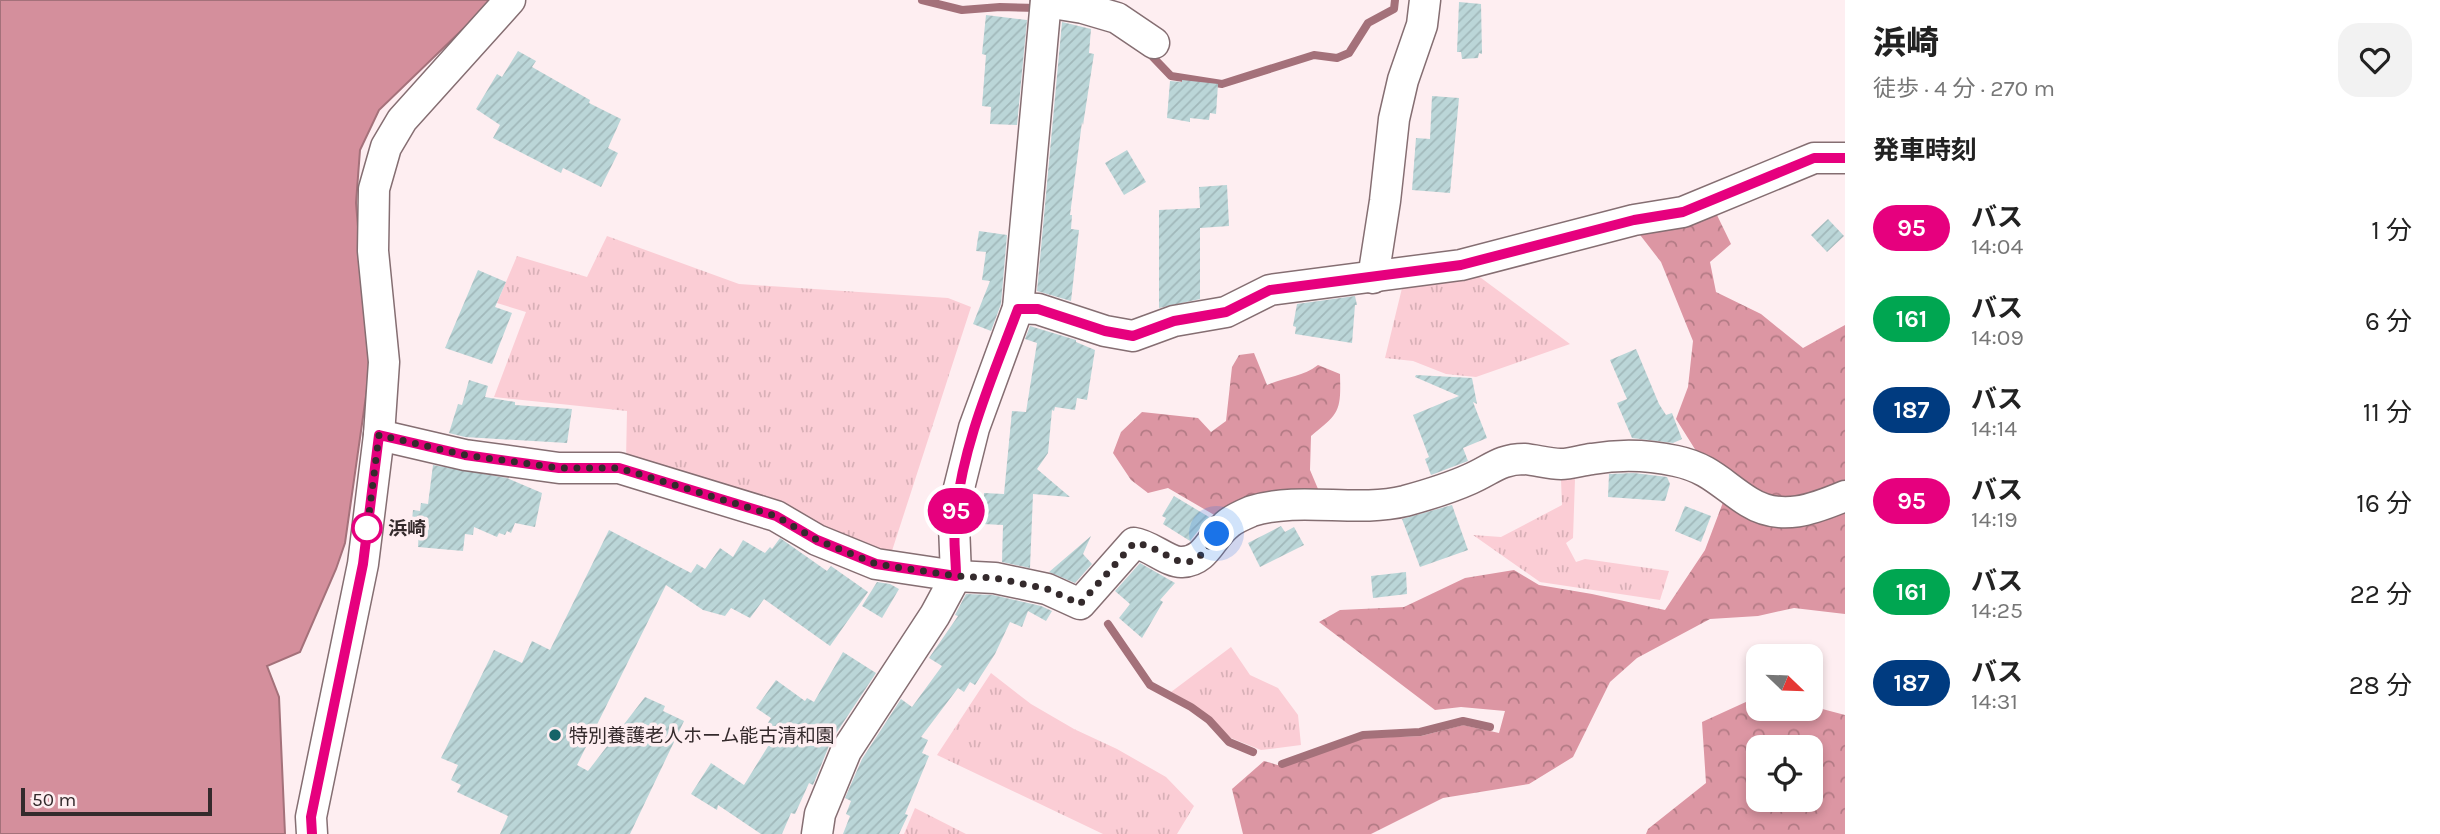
<!DOCTYPE html>
<html lang="ja">
<head>
<meta charset="utf-8">
<style>
  :root { --surface:#fff; --page:#f2f2f2; --text:#222; --muted:#767676 }
  body { margin:0; font-family:Karla,"Noto Sans JP",sans-serif; background:var(--page); color:var(--text); height:100vh; display:flex; flex-direction:column; font-size:26px; white-space:nowrap }
  * { box-sizing:border-box; margin:0 }
  p { font-size:23px; color:var(--muted) }
  .icon { flex:none; width:38px; height:38px; fill:none; stroke:currentColor; stroke-width:2; stroke-linecap:round; stroke-linejoin:round }
  .map { position:relative; flex:1; overflow:hidden }
  .side { display:flex; flex-direction:column; background:var(--surface); width:595px }
  .side>* { flex:none }
  .badge { padding:0 14px; border-radius:23px; font-size:24px; line-height:46px }
  .needle { width:46px; rotate:113deg }
  .fabs { position:absolute; left:1746px; top:644px; display:grid; gap:14px }
  .fabs a { display:grid; place-items:center; width:77px; height:77px; border-radius:14px; background:var(--surface); box-shadow:0 4px 10px #0003; font-size:35px }
  .scale { position:absolute; left:21px; bottom:18px; width:191px; box-sizing:border-box; padding-left:7px; border:4px solid #342a2c; border-top:0; font-size:19px; line-height:24px; white-space:nowrap; color:#342a2c; -webkit-text-stroke:5px #feeef1; paint-order:stroke }
  .you { position:absolute; width:35px; height:35px; margin:-18px; border:5px solid #fff; border-radius:50%; background:#1a73e8; box-shadow:0 0 0 10px #1a73e833 }
  .map>.badge { position:absolute; translate:-50% -50%; box-shadow:0 0 0 4px #fff }
  h2 { padding:0 28px; font-size:26px; line-height:63px }
  .round { display:grid; place-items:center; flex:none; width:74px; height:74px; border-radius:21px; background:var(--page) }
  .head { display:flex; align-items:center; justify-content:space-between; height:119px; padding:0 28px }
  h1 { font-size:33px; font-weight:800; line-height:52px }
  ul { padding:0; list-style:none }
  li { display:flex; align-items:center; gap:21px; height:91px; padding:0 28px }
  li div { flex:1 }
  li b { display:block; font-size:26px }
  li em { font-style:normal }
  li .badge { min-width:77px; font-weight:700; text-align:center }
  main { display:flex; flex:1; min-height:0 }
  .map>svg:first-child { display:block }
  .grass { fill:url(#grass-tufts) }
  .forest { fill:url(#forest-crowns); fill-rule:evenodd }
  .water { fill:#d48f9c; stroke:#a4717a; stroke-width:2 }
  .lines { fill:none; stroke-linecap:round; stroke-linejoin:round }
  .stream { stroke:#a4717a; stroke-width:8 }
  .building { fill:url(#building-hatch) }
  .minor-casing { stroke:#856e72; stroke-width:33 }
  .minor { stroke:#fff; stroke-width:30 }
  .line-casing { stroke:#fff; stroke-width:16 }
  .line { stroke:#e6007e; stroke-width:10 }
  .walk { stroke:#342a2c; stroke-width:7; stroke-dasharray:0 12.6 }
  .stop-dot { fill:#fff; stroke:#e6007e; stroke-width:3.5 }
  .poi-dot { fill:#156468; stroke:#feeef1; stroke-width:2.5 }
  .labels { text-anchor:middle; stroke-width:7; stroke-linejoin:round; paint-order:stroke }
  .stop-label { font-size:19px; font-weight:bold; fill:#342a2c; stroke:#feeef1; text-anchor:start }
  .poi-label { font-size:19px; fill:#342a2c; stroke:#feeef1; text-anchor:start }
</style>
</head>
<body>
<main>
<div class="map">
<svg width="1845" height="834" viewBox="0 0 1845 834">
  <defs>
    <pattern id="grass-tufts" width="24" height="20" patternUnits="userSpaceOnUse" patternTransform="scale(1.75)"><rect width="24" height="20" fill="#fbcdd5"/><path d="M3 7l-1-3M5 7V3M7 7l1-3M15 17l-1-3M17 17v-4M19 17l1-3" fill="none" stroke="#d8b0b7"/></pattern>
    <pattern id="forest-crowns" width="20" height="18" patternUnits="userSpaceOnUse" patternTransform="scale(1.75)"><rect width="20" height="18" fill="#dc96a3"/><path d="M2 6a3 3 0 1 1 6 0M12 15a3 3 0 1 1 6 0" fill="none" stroke="#b37b85"/></pattern>
    <pattern id="building-hatch" width="6" height="6" patternUnits="userSpaceOnUse" patternTransform="scale(1.75)"><rect width="6" height="6" fill="#bbd6d8"/><path d="M-1 1l2-2M0 6l6-6M5 7l2-2" fill="none" stroke="#a1b8ba"/></pattern>
  </defs>
  <rect width="100%" height="100%" fill="#feeef1"/>
  <!-- grass -->
  <g class="grass">
    <path d="M607,236L739,284L948,298L971,307L890,557L626,460L627,411L494,397L526,312L497,303L517,256L587,277Z"/>
    <path d="M1469,269L1570,344L1476,377L1446,374L1413,361L1385,358L1403,284Z"/>
    <path d="M1575,479L1573,538L1566,543L1576,562L1585,559L1669,571L1660,600L1540,582L1473,535L1501,537L1562,505L1561,480Z"/>
    <path d="M1231,647L1250,675L1278,688L1298,715L1301,745L1261,750L1231,738L1193,704L1171,692Z"/>
    <path d="M991,673L1031,704L1074,729L1117,749L1166,777L1194,806L1177,834H1103L937,755Z"/>
    <path d="M915,808L966,834H904Z"/>
  </g>
  <!-- forest -->
  <g class="forest">
    <path d="M1716,213L1731,244L1710,262L1716,292L1761,314L1803,348L1845,325V614L1794,608L1758,616L1710,619L1637,658L1610,682L1573,757L1529,784L1443,798L1371,834H1243L1232,789L1264,761L1281,766L1365,738L1421,736L1463,725L1499,733L1505,711L1461,707L1435,710L1319,622L1340,610L1404,607L1465,578L1514,570L1539,585L1592,594L1665,610L1705,550L1725,497L1676,419L1688,387L1693,341L1661,262L1637,231L1684,227Z"/>
    <path d="M1254,353L1267,385C1285,377 1303,377 1318,365L1340,374C1341,411 1340,413 1311,436L1310,470L1321,496L1279,492L1241,499L1216,516L1168,488L1148,493L1131,480L1113,453L1121,432L1142,412L1198,418L1211,432L1226,421L1232,367L1239,355Z"/>
    <path d="M1759,696V709H1811V706L1845,715V834H1646L1648,829L1706,783L1702,722ZM1811,747V800H1759V747Z"/>
  </g>
  <!-- water -->
  <path class="water" d="M0,0H493L379,110L360,150L356,203L370,368L345,543L336,569L300,652L267,666L279,697L285,834H0Z"/>
  <g class="lines">
    <!-- stream -->
    <g class="stream">
      <path d="M922,0L962,10L1000,7L1038,8"/>
      <path d="M1148,52L1171,76L1222,84L1314,55L1337,58L1349,53L1368,23L1394,9L1395,0"/>
      <path d="M1108,624L1150,685L1191,707L1209,720L1229,742L1253,752"/>
      <path d="M1282,764L1363,735L1420,732L1463,721L1490,727"/>
    </g>
  </g>
  <!-- building -->
  <g class="building">
    <path d="M1459,2L1481,4L1482,54L1479,53L1478,58L1462,59L1461,52H1457Z"/>
    <path d="M986,15L1027,20L1017,125L990,124L991,107L982,106L986,55L982,54Z"/>
    <path d="M1062,22L1091,29L1089,53L1094,54L1083,125L1082,122L1070,215H1072L1071,229L1079,230L1071,301L1037,291Z"/>
    <path d="M518,51L536,61L532,67L590,100L589,103L621,119L608,148L618,153L601,187L563,168L561,173L493,138L500,125L476,109L497,74L502,77Z"/>
    <path d="M1182,80L1218,84L1216,114L1210,113L1209,120L1190,118V122L1167,118L1170,81L1182,82Z"/>
    <path d="M1432,96L1459,98L1450,193L1412,190L1416,138L1430,139Z"/>
    <path d="M1127,150L1146,182L1124,195L1105,163Z"/>
    <path d="M1227,185L1229,226L1200,228V299L1159,308V210L1200,208L1199,187Z"/>
    <path d="M1828,219L1844,236L1827,252L1811,235Z"/>
    <path d="M979,231L1007,235L1001,304L991,331L973,324L990,281L982,280L986,252L976,251Z"/>
    <path d="M478,270L506,282L495,307L512,313L492,364L445,348Z"/>
    <path d="M1355,296L1357,305H1355L1352,343L1295,334L1296,327L1293,326L1297,304Z"/>
    <path d="M1030,326L1076,340V342L1095,350L1087,400L1077,398L1075,410L1055,407L1054,411L1052,410L1048,453L1037,469L1070,497L1033,494L1030,568L1002,562L1003,525L983,524L984,493L1004,494L1012,411L1026,412L1037,343L1025,339Z"/>
    <path d="M1636,349L1659,404L1666,415L1672,413L1682,439L1673,443L1632,438L1617,403L1627,399L1610,360Z"/>
    <path d="M1416,375L1472,378L1477,404L1473,402L1487,438L1463,448L1468,461L1431,475L1425,459L1429,457L1413,415L1459,396L1415,377Z"/>
    <path d="M469,380L488,386L485,397L515,402V405L572,409L567,443L465,437L449,433L458,404L462,405Z"/>
    <path d="M433,465L507,478L542,493L535,527L515,523L511,533L507,531L505,535L499,533L497,537L474,527L473,535L465,534L463,551L418,547L419,530H411L413,510L420,511L421,503L428,504Z"/>
    <path d="M1634,473L1667,477L1670,484L1665,501L1608,497L1609,474Z"/>
    <path d="M1174,496L1209,517L1190,541L1163,524L1166,518L1162,516Z"/>
    <path d="M1452,505L1468,550L1420,567L1402,519Z"/>
    <path d="M1685,506L1711,516L1701,542L1675,531Z"/>
    <path d="M1281,526L1285,532L1294,527L1304,545L1260,567L1248,543Z"/>
    <path d="M609,530L691,573L697,564L705,569L720,548L733,557L743,540L765,553L770,547L772,549L780,538L827,571L831,566L868,592L830,646L764,599L750,618L731,608L725,616L703,610L666,585L577,765L588,771L645,697L665,706L663,711L684,721L630,834H500L508,816L457,792L461,785L451,780L458,765L441,758L494,650L522,663L532,641L550,650Z"/>
    <path d="M1091,536L1083,554L1092,564L1075,583L1049,572Z"/>
    <path d="M1140,563L1175,583L1160,600L1163,602L1142,638L1119,618L1130,604L1115,591Z"/>
    <path d="M1406,572L1407,594L1373,598L1371,576Z"/>
    <path d="M877,582L890,584L899,589L882,618L862,606Z"/>
    <path d="M966,594L993,595L1041,606L1052,611L1046,621L1028,611L1022,627L1010,622L995,654L975,685L970,682L964,692L958,688L921,737L928,740L922,753L929,756L905,814L908,815L899,834H843L850,816L846,814L851,801L845,798L862,759L901,699L912,707L942,666L929,658L958,616L955,615Z"/>
    <path d="M843,652L876,673L831,741L813,785L809,783L795,814L791,813L782,834H761L718,805L717,810L691,794L711,763L744,785L770,743L762,738L765,734L762,732L771,718L756,708L776,680L805,701L807,698L814,702Z"/>
  </g>
  <g class="lines">
    <defs>
      <g id="minor">
        <path d="M1046,2L1083,8L1117,18L1154,43"/>
        <path d="M1373,278L1385,201L1394,119L1403,80L1422,25L1425,0"/>
        <path d="M1018,308L1038,309L1105,331L1133,336L1174,321L1226,312L1270,290L1461,265L1634,220L1683,212L1814,158H1845"/>
        <path d="M379,435L465,455L559,468H619L776,516L817,540L876,564L956,576L995,578L1047,589L1080,604L1134,543C1150,545 1169,563 1182,562C1207,561 1211,536 1229,523C1235,518 1245,514 1252,511C1301,496 1356,513 1405,501C1427,495 1450,488 1470,479C1491,470 1500,459 1524,459C1536,460 1549,464 1561,464C1571,464 1582,460 1592,459C1620,454 1649,455 1676,461C1710,468 1723,486 1749,502C1781,522 1814,509 1845,496"/>
        <path d="M312,834L311,817L363,564L379,435L384,362L373,251L374,189L386,147L402,120L510,0"/>
        <path d="M817,834L820,814L846,751L935,615L956,576L954,525L959,488L974,428L1018,308L1046,0"/>
      </g>
    </defs>
    <!-- minor casing -->
    <use href="#minor" class="minor-casing"/>
    <!-- minor -->
    <use href="#minor" class="minor"/>
  </g>
  <g class="lines">
    <defs>
      <path id="line" d="M312,834L311,817L363,564L379,435L465,455L559,468H619L776,516L817,540L876,564L956,576C956,558 953,540 955,522C961,448 992,378 1018,309H1038L1105,331L1133,336L1174,321L1226,312L1270,290L1461,265L1634,220L1683,212L1814,158H1845"/>
    </defs>
    <!-- line casing -->
    <use href="#line" class="line-casing"/>
    <!-- line -->
    <use href="#line" class="line"/>
    <!-- walk -->
    <path class="walk" d="M367,528L366,538L379,435L465,455L559,468H619L776,516L817,540L876,564L956,576L995,578L1047,589L1080,604L1134,543C1174,548 1184,588 1217,534"/>
  </g>
  <!-- markers -->
  <circle class="stop-dot" cx="367" cy="528" r="14"/>
  <circle class="poi-dot" cx="555" cy="735" r="7"/>
  <g class="labels">
    <!-- stop labels -->
    <g class="stop-label">
      <text x="388" y="535">浜崎</text>
    </g>
    <!-- poi labels -->
    <g class="poi-label">
      <text x="569" y="742">特別養護老人ホーム能古清和園</text>
    </g>
  </g>
</svg>
<div class="fabs">
<a><svg class="needle" viewBox="-14 -14 28 28"><path d="M0-13l5 13h-10z" fill="#e53935"/><path d="M0 13l5-13h-10z" fill="#767676"/></svg></a>
<a><svg class="icon" aria-label="locate" viewBox="0 0 24 24"><circle cx="12" cy="12" r="6"/><path d="M12 2v4M12 18v4M2 12h4M18 12h4"/></svg></a>
</div>
<div class="scale">50 m</div>
<div class="you" style="left:1217px;top:534px"></div>
<b class="badge" style="left:956px;top:511px;background:#e6007e;color:#fff">95</b>
</div>
<section class="side">
<div class="head"><div><h1>浜崎</h1><p>徒歩 · 4 分 · 270 m</p></div><a class="round"><svg class="icon" aria-label="heart" viewBox="0 0 24 24"><path d="M12 20l-8-8c-3-5 5-10 8-4 3-6 11-1 8 4z"/></svg></a></div>
<h2>発車時刻</h2>
<ul>
<li><span class="badge" style="background:#e6007e;color:#fff">95</span><div><b>バス</b><p>14:04</p></div><em>1 分</em></li>
<li><span class="badge" style="background:#00a651;color:#fff">161</span><div><b>バス</b><p>14:09</p></div><em>6 分</em></li>
<li><span class="badge" style="background:#003b80;color:#fff">187</span><div><b>バス</b><p>14:14</p></div><em>11 分</em></li>
<li><span class="badge" style="background:#e6007e;color:#fff">95</span><div><b>バス</b><p>14:19</p></div><em>16 分</em></li>
<li><span class="badge" style="background:#00a651;color:#fff">161</span><div><b>バス</b><p>14:25</p></div><em>22 分</em></li>
<li><span class="badge" style="background:#003b80;color:#fff">187</span><div><b>バス</b><p>14:31</p></div><em>28 分</em></li>
</ul>
</section>
</main>
</body>
</html>
